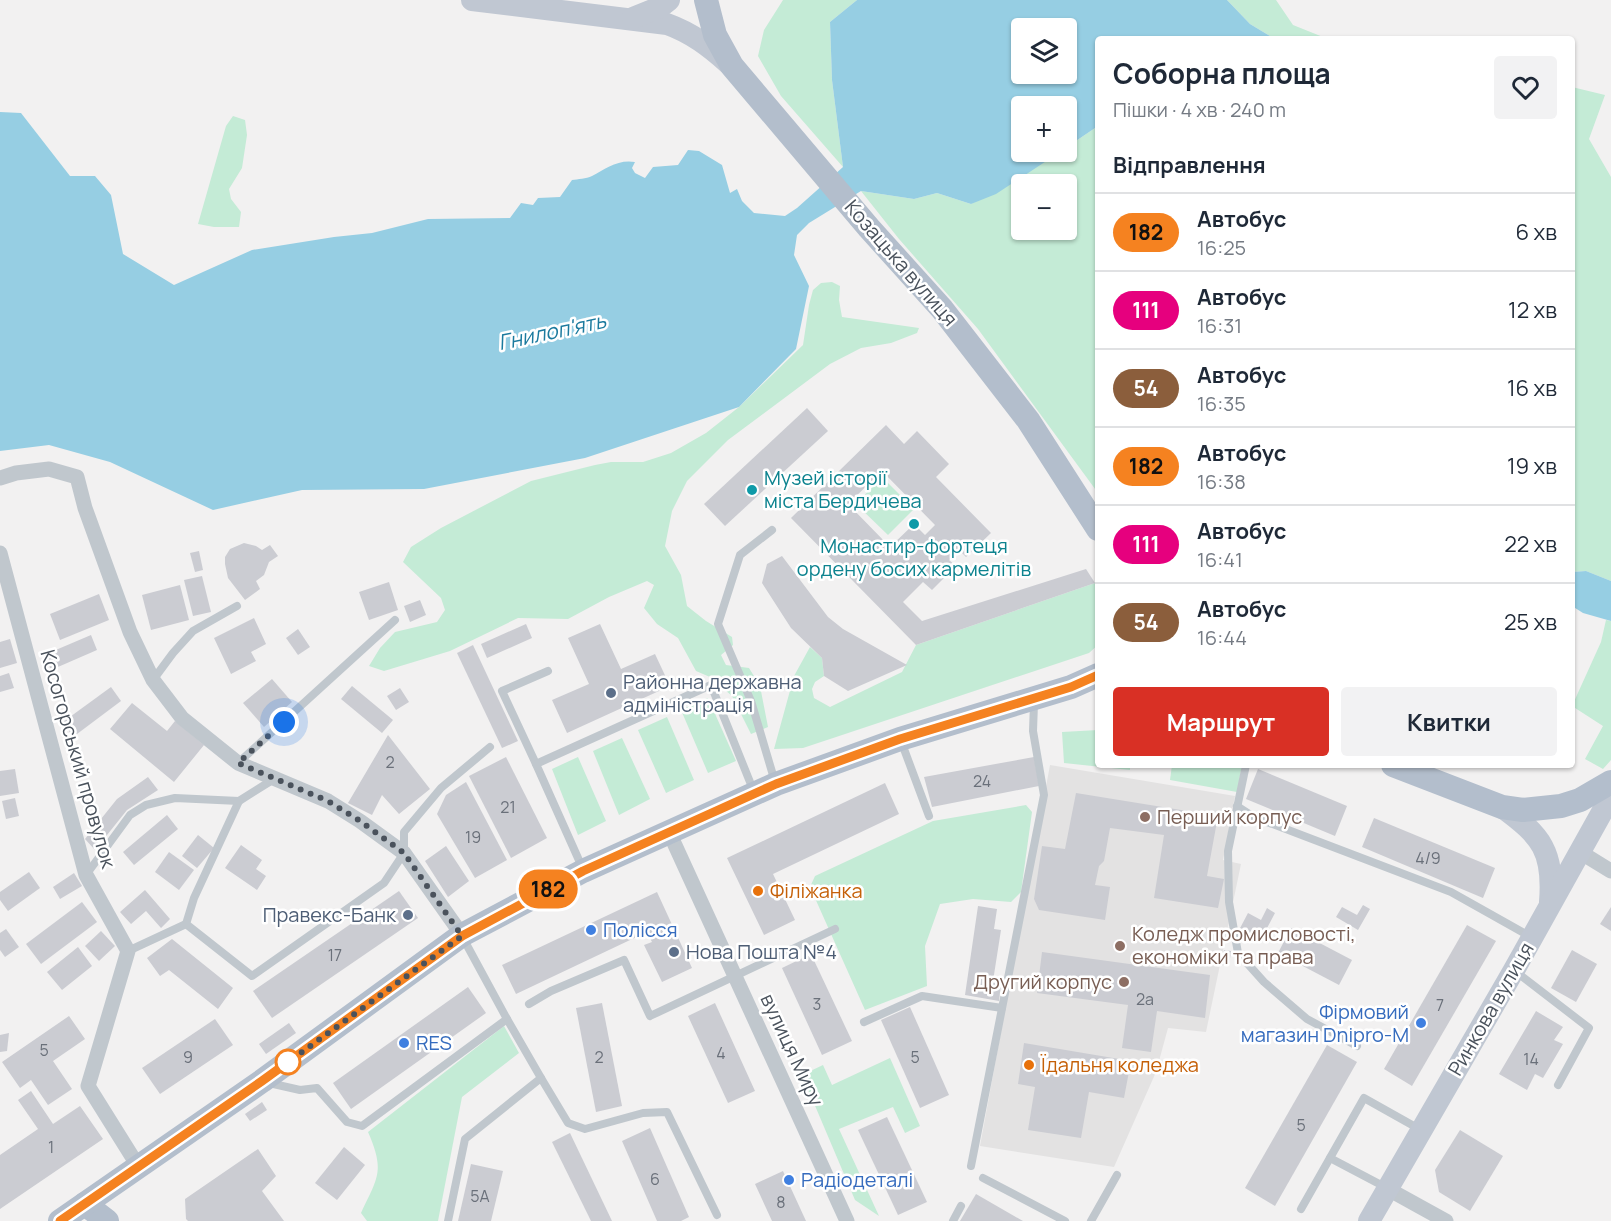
<!DOCTYPE html>
<html lang="uk">
<head>
<meta charset="utf-8">
<style>
  :root { --surface:#fff; --page:#f2f2f3; --text:#1f2937; --muted:#747a83; --line:#e0e1e3; --accent:#d93025 }
  body { margin:0; font-family:Manrope,sans-serif; background:var(--page); color:var(--text); height:100vh; display:flex; flex-direction:column; font-size:22px; white-space:nowrap }
  * { box-sizing:border-box; margin:0 }
  p { font-size:20px; color:var(--muted) }
  .icon { flex:none; width:33px; height:33px; fill:none; stroke:currentColor; stroke-width:2; stroke-linecap:round; stroke-linejoin:round }
  .map { position:relative; flex:1; overflow:hidden }
  .details { position:absolute; left:1095px; top:36px; width:480px; height:732px; display:flex; flex-direction:column; background:var(--surface); border-radius:6px; box-shadow:0 2px 4px #0004 }
  .details>* { flex:none }
  .badge { padding:0 12px; border-radius:20px; font-size:21px; line-height:39px }
  .buttons { position:absolute; left:1011px; top:18px; display:grid; gap:12px }
  .buttons a { display:grid; place-items:center; width:66px; height:66px; border-radius:6px; background:var(--surface); box-shadow:0 2px 4px #0004; font-size:30px }
  .you { position:absolute; width:30px; height:30px; margin:-15px; border:4px solid #fff; border-radius:50%; background:#1a73e8; box-shadow:0 0 0 9px #1a73e833 }
  .map>.badge { position:absolute; translate:-50% -50%; box-shadow:0 0 0 3px #fff }
  h2 { padding:0 18px; font-size:22px; line-height:54px }
  .round { display:grid; place-items:center; flex:none; width:63px; height:63px; border-radius:6px; background:var(--page) }
  .summary { display:flex; align-items:center; justify-content:space-between; height:102px; padding:0 18px }
  h1 { font-size:28px; font-weight:700; line-height:45px }
  .primary-button { display:flex; gap:12px; margin-top:auto; padding:12px 18px }
  .primary-button a { flex:1; height:69px; border-radius:6px; background:var(--accent); color:#fff; font-size:24px; font-weight:700; line-height:69px; text-align:center }
  .primary-button a+a { background:var(--page); color:var(--text) }
  ul { padding:0; list-style:none }
  li { display:flex; align-items:center; gap:18px; height:78px; padding:0 18px; border-top:2px solid var(--line) }
  li div { flex:1 }
  li b { display:block; font-size:22px }
  li em { font-style:normal }
  li .badge { min-width:66px; font-weight:700; text-align:center }
  .map>svg:first-child { display:block }
  .education { fill:#e3e2e2 }
  .green { fill:#c4ebd6; fill-rule:evenodd }
  .water { fill:#96cee3; fill-rule:evenodd }
  .building { fill:#cbccd2; fill-rule:evenodd }
  .lines { fill:none; stroke-linecap:round; stroke-linejoin:round }
  .lane { stroke:#c0c7cd; stroke-width:8 }
  .street { stroke:#c0c7cd; stroke-width:15 }
  .secondary { stroke:#c0c7d2; stroke-width:22 }
  .primary { stroke:#b3becc; stroke-width:24 }
  .line-casing { stroke:#fff; stroke-width:14 }
  .line { stroke:#f58220; stroke-width:9 }
  .walk { stroke:#4a525c; stroke-width:6; stroke-dasharray:0 10.8 }
  .culture-dot { fill:#0f9aa8; stroke:#fff; stroke-width:2 }
  .service-dot { fill:#5c6f8a; stroke:#fff; stroke-width:2 }
  .education-dot { fill:#8d6e63; stroke:#fff; stroke-width:2 }
  .food-dot { fill:#e8710a; stroke:#fff; stroke-width:2 }
  .shop-dot { fill:#3f7fe0; stroke:#fff; stroke-width:2 }
  .stop-dot { fill:#fff; stroke:#f58220; stroke-width:3 }
  .labels { text-anchor:middle; stroke-width:5; stroke-linejoin:round; paint-order:stroke }
  .number-label { font-size:16px; fill:#6a707a }
  .street-label { font-size:20px; fill:#4a525c; stroke:#fff }
  .culture-label { font-size:20px; fill:#0d838f; stroke:#fff; text-anchor:start }
  .service-label { font-size:20px; fill:#4e5e75; stroke:#fff; text-anchor:start }
  .education-label { font-size:20px; fill:#785e54; stroke:#fff; text-anchor:start }
  .food-label { font-size:20px; fill:#c56008; stroke:#fff; text-anchor:start }
  .shop-label { font-size:20px; fill:#366cbe; stroke:#fff; text-anchor:start }
  .water-label { font-size:21px; font-style:italic; fill:#1b7a9e; stroke:#fff }
</style>
</head>
<body>
<div class="map">
<svg width="1611" height="1221" viewBox="0 0 1611 1221">
  <rect width="100%" height="100%" fill="#f2f1f1"/>
  <!-- education -->
  <path class="education" d="M1050,765L1235,796L1223,860L1241,864L1206,1032L1168,1028L1156,1072L1114,1167L980,1146Z"/>
  <!-- green -->
  <g class="green">
    <path d="M783,0H857L830,22L832,80L843,167L781,96L758,56L764,30Z"/>
    <path d="M1227,0H1276L1293,25L1328,39H1275L1250,24Z"/>
    <path d="M1572,87L1605,95L1589,139L1611,177V581L1586,571L1572,572Z"/>
    <path d="M233,116L245,120L247,135L242,168L229,189L231,199L241,212L239,227H214L198,224L226,126Z"/>
    <path d="M1098,126V493L978,329L899,239L861,191L914,199L937,193L971,204L1060,152H1066L1067,147ZM1022,184H1066V230H1022Z"/>
    <path d="M832,282L840,286L839,300L842,317L919,328L917,333L891,343L861,348L830,364L728,440L687,481L672,511L665,546L681,575L687,606L706,621L732,637L733,645L721,655L726,665L749,668L760,686L768,727L751,734L732,696L710,677L696,671L678,638L657,624L644,608L654,585L647,581L609,597L568,619L518,618L450,651L384,671L369,666L380,648L395,632L437,622L445,610L441,598L403,562L411,547L441,528L531,481L595,465L611,462H643L671,453L706,433L739,407L803,345L809,305L813,290L821,283Z"/>
    <path d="M882,477L914,509L888,535L856,504Z"/>
    <path d="M1095,583L1098,592V645L1089,653L803,748L774,749L794,676L810,647L822,658L824,676L815,682L812,689L814,698L830,707L902,672L916,645Z"/>
    <path d="M1606,620L1611,621V760L1603,769L1585,759L1603,726L1572,706L1601,642Z"/>
    <path d="M708,698L736,761L708,773L681,710Z"/>
    <path d="M667,717L694,780L666,793L638,730Z"/>
    <path d="M1098,730V765H1130V770L1064,763L1062,732Z"/>
    <path d="M622,738L650,799L619,815L593,751Z"/>
    <path d="M578,757L606,821L578,835L552,769Z"/>
    <path d="M1172,765H1242L1237,792L1170,780Z"/>
    <path d="M1026,805L1032,812L1021,892L1011,902L973,899L940,904L925,946L927,986L865,1010L810,887L815,876L933,821Z"/>
    <path d="M504,1026L519,1053L462,1097L438,1221H367L361,1213C378,1177 385,1171 368,1132Z"/>
    <path d="M890,1058L920,1126L905,1133L893,1107L839,1129L879,1216L855,1200L802,1075L823,1065L832,1085Z"/>
  </g>
  <!-- water -->
  <g class="water">
    <path d="M857,0H1227L1250,24L1275,39H1098V126L1067,147L1066,106H1022V152H1060L996,194L971,204L937,193L914,199L861,191L809,223L797,235L794,255L809,286L796,349L739,407L585,458L424,489L302,490L213,510L110,462L49,445L0,451V112L21,113L70,176H95L111,195L123,254L174,285L252,250L334,237L372,233L428,219L510,218L521,203L533,205L538,198L560,197L572,180C578,179 586,179 592,176C605,169 618,159 635,162L632,168L635,173L645,178L653,167L678,165L688,150L699,151L722,165L730,193L737,189L742,201L754,213L785,216L797,208L843,167L832,80L830,22ZM1022,28H1066V74H1022Z"/>
    <path d="M1586,571L1611,581V621L1583,613L1572,606V572Z"/>
  </g>
  <!-- building -->
  <g class="building">
    <path d="M807,408L828,431L725,526L704,504Z"/>
    <path d="M886,425L904,444L917,431L949,464L936,477L991,533L966,557L959,550L949,560L956,566L932,590L923,582L903,602L922,621L1086,569L1095,583L916,645L791,518ZM882,471L935,525L925,535L914,524L890,547L848,504Z"/>
    <path d="M244,543L256,546L262,550L270,545L278,556L269,562L264,575L256,581L260,589L245,600L228,578L225,564V557L230,549Z"/>
    <path d="M199,551L203,570L195,572L190,553Z"/>
    <path d="M782,556L828,617L843,629L907,665L848,691L824,676L822,658L791,628L762,583L767,564Z"/>
    <path d="M202,576L211,612L193,616L184,580Z"/>
    <path d="M389,582L398,610L369,620L359,592Z"/>
    <path d="M180,585L189,620L151,630L142,595Z"/>
    <path d="M99,594L109,620L60,640L50,614Z"/>
    <path d="M420,600L426,615L410,622L404,606Z"/>
    <path d="M254,618L266,644L251,652L256,661L231,674L214,638Z"/>
    <path d="M526,624L532,638L487,658L481,644Z"/>
    <path d="M600,624L621,669L655,654L670,686L567,733L552,700L589,684L568,638Z"/>
    <path d="M298,629L310,647L298,655L286,638Z"/>
    <path d="M91,635L97,650L51,670L44,655Z"/>
    <path d="M10,639L17,663L0,668V642Z"/>
    <path d="M473,645L518,741L502,748L457,653Z"/>
    <path d="M9,673L14,688L0,692V676Z"/>
    <path d="M272,679L292,702L264,727L243,703Z"/>
    <path d="M352,686L393,720L382,733L341,699Z"/>
    <path d="M111,687L121,701L73,737L63,722Z"/>
    <path d="M400,688L409,702L396,710L387,696Z"/>
    <path d="M132,703L167,731L175,721L204,745L174,782L110,729Z"/>
    <path d="M388,735L430,789L399,814L382,795L372,815L348,803Z"/>
    <path d="M506,757L547,838L511,858L469,776Z"/>
    <path d="M1034,757L1039,786L932,807L924,777Z"/>
    <path d="M15,769L19,793L0,796V771Z"/>
    <path d="M1258,769L1347,806L1335,836L1246,799Z"/>
    <path d="M148,777L158,790L127,810L95,850L85,839L117,799Z"/>
    <path d="M466,782L507,860L475,878L437,814L446,795Z"/>
    <path d="M885,783L899,814L773,874L795,920L764,935L727,858Z"/>
    <path d="M1076,793L1218,816L1207,876L1224,879L1218,908L1154,898L1164,835L1110,828L1104,861L1099,866L1095,885L1110,887L1105,920L1039,910L1034,899L1042,846L1065,849Z"/>
    <path d="M15,798L19,816L6,819L2,801Z"/>
    <path d="M167,815L178,829L134,865L123,852Z"/>
    <path d="M1374,818L1495,868L1483,898L1362,847Z"/>
    <path d="M198,835L214,848L197,868L182,856Z"/>
    <path d="M241,845L262,860L256,869L266,876L257,890L225,868Z"/>
    <path d="M446,846L469,881L448,897L425,861Z"/>
    <path d="M169,852L194,870L179,890L155,872Z"/>
    <path d="M29,872L40,888L8,911L0,900V892Z"/>
    <path d="M74,873L82,886L60,899L53,887Z"/>
    <path d="M145,890L170,919L161,928L146,911L131,924L120,912Z"/>
    <path d="M399,891L418,918L272,1018L253,991Z"/>
    <path d="M657,892L692,968L662,982L644,945L652,942L647,932L516,994L502,965Z"/>
    <path d="M82,902L97,922L41,964L26,944Z"/>
    <path d="M1363,905L1370,909L1358,930L1336,917L1342,907L1357,915Z"/>
    <path d="M978,906L997,909L994,929L1001,930L993,981H982L1001,984L999,1001L965,995Z"/>
    <path d="M1611,907V931L1600,924Z"/>
    <path d="M1267,908L1275,913L1259,943L1238,932L1248,913L1261,920Z"/>
    <path d="M1467,925L1496,941L1412,1086L1384,1069Z"/>
    <path d="M1291,928L1352,960L1339,985L1278,953Z"/>
    <path d="M6,929L19,947L5,957L0,950V933Z"/>
    <path d="M101,931L115,946L99,961L85,946Z"/>
    <path d="M172,939L233,988L218,1009L169,970L160,976L147,958Z"/>
    <path d="M78,947L92,966L62,990L47,972Z"/>
    <path d="M1224,950L1231,951L1229,966L1221,965Z"/>
    <path d="M1572,950L1597,964L1576,1002L1551,988Z"/>
    <path d="M1042,952L1210,975L1205,1018L1157,1011L1151,1052L1122,1048L1128,1005L1037,993Z"/>
    <path d="M811,954L852,1041L822,1055L782,968Z"/>
    <path d="M468,987L486,1013L351,1109L333,1083Z"/>
    <path d="M602,1003L622,1106L596,1112L576,1008Z"/>
    <path d="M715,1003L755,1091L728,1103L688,1016Z"/>
    <path d="M910,1007L949,1095L920,1108L881,1020Z"/>
    <path d="M1536,1011L1563,1027L1554,1040L1563,1044L1543,1078L1535,1074L1527,1090L1499,1074Z"/>
    <path d="M69,1016L85,1039L53,1061L72,1089L48,1105L31,1080L20,1088L2,1062Z"/>
    <path d="M215,1019L233,1045L160,1094L142,1068Z"/>
    <path d="M289,1023L296,1033L266,1054L259,1044Z"/>
    <path d="M9,1033L7,1051L0,1052V1035Z"/>
    <path d="M1024,1043L1131,1061L1124,1098L1089,1092L1081,1138L1028,1130L1035,1087L1018,1084Z"/>
    <path d="M1327,1045L1357,1062L1275,1206L1245,1188Z"/>
    <path d="M31,1091L53,1124L80,1106L103,1139L0,1209V1155L38,1129L18,1100Z"/>
    <path d="M262,1102L267,1110L250,1121L245,1114Z"/>
    <path d="M887,1117L927,1202L898,1215L858,1130Z"/>
    <path d="M650,1128L689,1217L681,1221H657L622,1141Z"/>
    <path d="M1460,1130L1503,1156L1470,1211L1439,1192L1435,1170Z"/>
    <path d="M570,1133L612,1221H591L552,1142Z"/>
    <path d="M344,1147L365,1165L337,1200L315,1183Z"/>
    <path d="M258,1149L276,1176L262,1191L284,1221H188L186,1219L185,1199Z"/>
    <path d="M471,1164L503,1171L491,1221H458Z"/>
    <path d="M783,1171L806,1221H772L755,1184Z"/>
    <path d="M976,1194L1023,1221H960Z"/>
  </g>
  <g class="lines">
    <!-- lane -->
    <g class="lane">
      <path d="M772,530L740,555L718,624L751,701L775,782"/>
      <path d="M153,680L173,653L193,631L237,606"/>
      <path d="M901,741L929,816"/>
      <path d="M238,763L395,620"/>
      <path d="M536,764L502,691L548,671"/>
      <path d="M1246,765L1228,851L1229,902L1238,953L1264,982L1307,1019L1357,1046"/>
      <path d="M274,779L239,801L194,898L186,924L252,976L384,883L404,853V832L441,788L490,747"/>
      <path d="M1237,806L1254,817L1451,892L1531,937"/>
      <path d="M582,867L536,764L711,685L754,792"/>
      <path d="M86,875L130,815L146,805L175,798L239,801"/>
      <path d="M128,951L186,924"/>
      <path d="M1515,971L1589,1028L1558,1085"/>
      <path d="M529,1004L551,991L624,960L650,1016L835,929"/>
      <path d="M507,1019L541,1078"/>
      <path d="M864,1022L922,996L1002,1008"/>
      <path d="M269,1083L300,1090L317,1088L347,1122L362,1126L507,1019L463,938"/>
      <path d="M1330,1158L1387,1188"/>
      <path d="M971,1166L1044,795L1033,731L1034,703"/>
      <path d="M983,1178L1065,1221"/>
      <path d="M1301,1209L1364,1098L1421,1130"/>
      <path d="M448,1221L465,1139L541,1078L568,1123L585,1129L643,1113L667,1112L717,1215"/>
      <path d="M953,1221L961,1206"/>
      <path d="M1091,1221L1117,1175"/>
    </g>
    <!-- street -->
    <g class="street">
      <path d="M0,478L16,473L49,469L77,477L85,508L130,632L153,680L182,718L238,763L328,801L360,821L404,853L462,935"/>
      <path d="M0,553L86,875L128,951L88,1086L138,1166"/>
      <path d="M669,832L847,1221"/>
      <path d="M1580,852L1611,871"/>
      <path d="M1388,1189L1446,1221"/>
    </g>
    <!-- secondary -->
    <g class="secondary">
      <path d="M472,0L667,24C692,33 710,47 729,64"/>
      <path d="M633,18L660,7L669,0"/>
      <path d="M1502,807C1542,836 1554,852 1550,902"/>
      <path d="M1369,1221L1514,970L1611,796"/>
    </g>
    <!-- primary -->
    <g class="primary">
      <path d="M706,0L715,35L732,66L869,228L942,309L1028,420L1098,529"/>
      <path d="M1393,765L1502,807L1523,810L1561,806L1580,800L1611,782"/>
      <path d="M85,1204L107,1221"/>
      <path d="M60,1221L262,1081L462,935L583,871L776,784L900,739L1071,687L1098,675"/>
    </g>
  </g>
  <g class="lines">
    <defs>
      <path id="line" d="M60,1221L262,1081L462,936L583,871L776,784L900,739L1071,687L1098,675"/>
    </defs>
    <!-- line casing -->
    <use href="#line" class="line-casing"/>
    <!-- line -->
    <use href="#line" class="line"/>
    <!-- walk -->
    <path class="walk" d="M284,722L238,763L328,801L360,821L404,853L462,936L280,1068L288,1062"/>
  </g>
  <!-- markers -->
  <g class="culture-dot">
    <circle cx="752" cy="490" r="6"/>
    <circle cx="914" cy="524" r="6"/>
  </g>
  <g class="service-dot">
    <circle cx="611" cy="693" r="6"/>
    <circle cx="408" cy="915" r="6"/>
    <circle cx="674" cy="952" r="6"/>
  </g>
  <g class="education-dot">
    <circle cx="1145" cy="817" r="6"/>
    <circle cx="1120" cy="946" r="6"/>
    <circle cx="1124" cy="982" r="6"/>
  </g>
  <g class="food-dot">
    <circle cx="758" cy="891" r="6"/>
    <circle cx="1029" cy="1065" r="6"/>
  </g>
  <g class="shop-dot">
    <circle cx="591" cy="930" r="6"/>
    <circle cx="1421" cy="1023" r="6"/>
    <circle cx="404" cy="1043" r="6"/>
    <circle cx="789" cy="1180" r="6"/>
  </g>
  <circle class="stop-dot" cx="288" cy="1062" r="12"/>
  <g class="labels">
    <!-- number labels -->
    <g class="number-label">
      <text x="390" y="768">2</text>
      <text x="982" y="787">24</text>
      <text x="508" y="813">21</text>
      <text x="473" y="843">19</text>
      <text x="1428" y="864">4/9</text>
      <text x="335" y="961">17</text>
      <text x="1145" y="1005">2а</text>
      <text x="817" y="1010">3</text>
      <text x="1440" y="1011">7</text>
      <text x="44" y="1056">5</text>
      <text x="721" y="1059">4</text>
      <text x="188" y="1063">9</text>
      <text x="599" y="1063">2</text>
      <text x="915" y="1063">5</text>
      <text x="1531" y="1065">14</text>
      <text x="1301" y="1131">5</text>
      <text x="51" y="1153">1</text>
      <text x="655" y="1185">6</text>
      <text x="480" y="1202">5А</text>
      <text x="781" y="1208">8</text>
    </g>
    <!-- street labels -->
    <g class="street-label">
      <text transform="translate(901 263) rotate(49)" y="7">Козацька вулиця</text>
      <text transform="translate(78 759) rotate(74)" y="7">Косогорський провулок</text>
      <text transform="translate(1491 1009) rotate(-60)" y="7">Ринкова вулиця</text>
      <text transform="translate(792 1050) rotate(65)" y="7">вулиця Миру</text>
    </g>
    <!-- culture labels -->
    <g class="culture-label">
      <text x="764" y="485">Музей історії<tspan x="764" dy="23">міста Бердичева</tspan></text>
      <text x="914" y="553" text-anchor="middle">Монастир-фортеця<tspan x="914" dy="23">ордену босих кармелітів</tspan></text>
    </g>
    <!-- service labels -->
    <g class="service-label">
      <text x="623" y="689">Районна державна<tspan x="623" dy="23">адміністрація</tspan></text>
      <text x="396" y="922" text-anchor="end">Правекс-Банк</text>
      <text x="686" y="959">Нова Пошта №4</text>
    </g>
    <!-- education labels -->
    <g class="education-label">
      <text x="1157" y="824">Перший корпус</text>
      <text x="1132" y="941">Коледж промисловості,<tspan x="1132" dy="23">економіки та права</tspan></text>
      <text x="1112" y="989" text-anchor="end">Другий корпус</text>
    </g>
    <!-- food labels -->
    <g class="food-label">
      <text x="770" y="898">Філіжанка</text>
      <text x="1041" y="1072">Їдальня коледжа</text>
    </g>
    <!-- shop labels -->
    <g class="shop-label">
      <text x="603" y="937">Полісся</text>
      <text x="1409" y="1019" text-anchor="end">Фірмовий<tspan x="1409" dy="23">магазин Dnipro-M</tspan></text>
      <text x="416" y="1050">RES</text>
      <text x="801" y="1187">Радіодеталі</text>
    </g>
    <!-- water labels -->
    <g class="water-label">
      <text transform="translate(552 332) rotate(-12)" y="7">Гнилоп'ять</text>
    </g>
  </g>
</svg>
<div class="buttons">
<a><svg class="icon" aria-label="layers" viewBox="0 0 24 24"><path d="M12 4l9 5-9 5-9-5zM3 14l9 5 9-5"/></svg></a>
<a>+</a>
<a>−</a>
</div>
<div class="you" style="left:284px;top:722px"></div>
<b class="badge" style="left:548px;top:889px;background:#f58220;color:#111">182</b>
<section class="details">
<div class="summary"><div><h1>Соборна площа</h1><p>Пішки · 4 хв · 240 m</p></div><a class="round"><svg class="icon" aria-label="heart" viewBox="0 0 24 24"><path d="M12 20l-8-8c-3-5 5-10 8-4 3-6 11-1 8 4z"/></svg></a></div>
<h2>Відправлення</h2>
<ul>
<li><span class="badge" style="background:#f58220;color:#111">182</span><div><b>Автобус</b><p>16:25</p></div><em>6 хв</em></li>
<li><span class="badge" style="background:#e6007e;color:#fff">111</span><div><b>Автобус</b><p>16:31</p></div><em>12 хв</em></li>
<li><span class="badge" style="background:#8b5e3c;color:#fff">54</span><div><b>Автобус</b><p>16:35</p></div><em>16 хв</em></li>
<li><span class="badge" style="background:#f58220;color:#111">182</span><div><b>Автобус</b><p>16:38</p></div><em>19 хв</em></li>
<li><span class="badge" style="background:#e6007e;color:#fff">111</span><div><b>Автобус</b><p>16:41</p></div><em>22 хв</em></li>
<li><span class="badge" style="background:#8b5e3c;color:#fff">54</span><div><b>Автобус</b><p>16:44</p></div><em>25 хв</em></li>
</ul>
<div class="primary-button"><a>Маршрут</a><a>Квитки</a></div>
</section>
</div>
</body>
</html>
